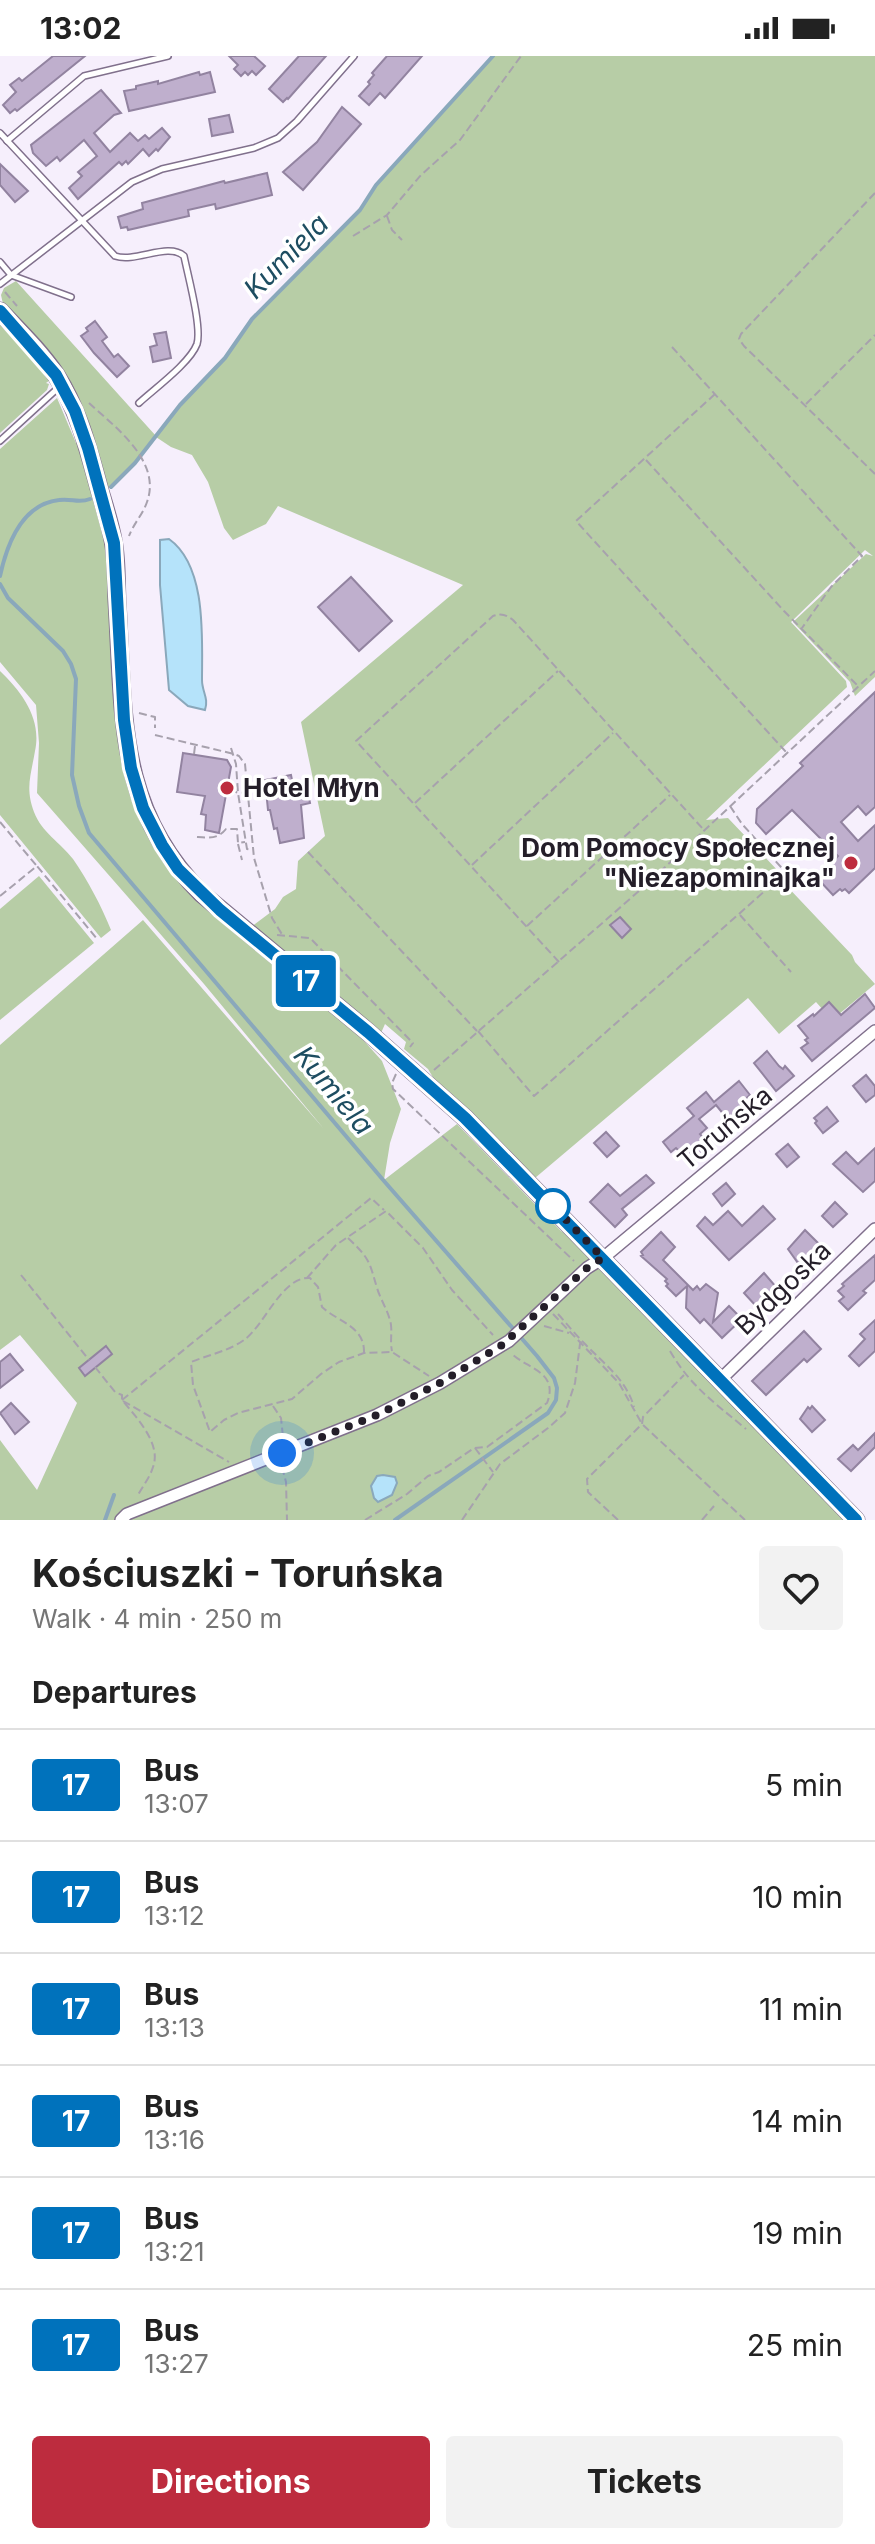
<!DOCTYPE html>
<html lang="en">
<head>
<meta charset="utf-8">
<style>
  :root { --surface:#fff; --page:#f2f2f2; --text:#222; --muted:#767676; --line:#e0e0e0; --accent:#bd2c3e }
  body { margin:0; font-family:Inter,sans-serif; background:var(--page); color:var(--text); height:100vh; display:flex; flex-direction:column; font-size:30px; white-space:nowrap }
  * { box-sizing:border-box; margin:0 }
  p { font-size:26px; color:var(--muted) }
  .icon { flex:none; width:44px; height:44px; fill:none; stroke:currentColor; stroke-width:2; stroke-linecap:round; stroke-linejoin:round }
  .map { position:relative; height:1464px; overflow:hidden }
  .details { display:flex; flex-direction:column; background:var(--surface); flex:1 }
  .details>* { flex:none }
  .badge { padding:0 16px; border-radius:6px; font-size:28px; line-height:52px }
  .you { position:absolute; width:40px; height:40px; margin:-20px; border:6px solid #fff; border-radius:50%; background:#1a73e8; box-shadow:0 0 0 12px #1a73e833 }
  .map>.badge { position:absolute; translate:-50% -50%; box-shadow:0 0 0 4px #fff }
  h2 { padding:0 32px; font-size:30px; line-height:72px }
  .round { display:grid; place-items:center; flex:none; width:84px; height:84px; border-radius:8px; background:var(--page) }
  .summary { display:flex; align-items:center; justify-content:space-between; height:136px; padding:0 32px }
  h1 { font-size:38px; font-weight:700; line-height:60px }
  .button { display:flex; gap:16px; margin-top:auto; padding:16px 32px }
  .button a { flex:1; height:92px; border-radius:8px; background:var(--accent); color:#fff; font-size:32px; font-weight:700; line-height:92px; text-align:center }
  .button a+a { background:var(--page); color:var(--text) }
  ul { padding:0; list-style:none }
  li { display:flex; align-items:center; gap:24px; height:112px; padding:0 32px; border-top:2px solid var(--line) }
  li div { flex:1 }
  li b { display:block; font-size:30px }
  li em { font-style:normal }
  li .badge { min-width:88px; font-weight:700; text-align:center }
  .status { display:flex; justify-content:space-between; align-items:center; height:56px; padding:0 40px; background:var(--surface); direction:ltr }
  .status svg { height:22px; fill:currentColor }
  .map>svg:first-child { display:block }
  .green { fill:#b7cda6 }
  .water { fill:#b5e3fa; stroke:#8aa8bb; stroke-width:2 }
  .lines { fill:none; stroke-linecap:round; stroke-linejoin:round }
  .stream { stroke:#8aa8bb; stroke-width:4 }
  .building { fill:#bfafcd; stroke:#9283a0; stroke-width:2 }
  .lane-casing { stroke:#80708c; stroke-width:8 }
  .street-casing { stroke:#80708c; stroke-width:14 }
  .secondary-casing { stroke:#80708c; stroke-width:19 }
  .path { stroke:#a7a1ad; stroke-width:2; stroke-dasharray:8 4; stroke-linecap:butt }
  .lane { stroke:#fff; stroke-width:5 }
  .street { stroke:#fff; stroke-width:11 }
  .secondary { stroke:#fff; stroke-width:16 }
  .line-casing { stroke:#fff; stroke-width:18 }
  .line { stroke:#0072bc; stroke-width:12 }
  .walk { stroke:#241e29; stroke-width:8; stroke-dasharray:0 14.4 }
  .poi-dot { fill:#bd2c3e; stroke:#fff; stroke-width:3 }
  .stop-dot { fill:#fff; stroke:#0072bc; stroke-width:4 }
  .labels { text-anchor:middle; stroke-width:7; stroke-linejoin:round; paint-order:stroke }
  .poi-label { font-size:26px; font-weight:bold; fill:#241e29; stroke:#fff; text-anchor:start }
  .street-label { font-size:26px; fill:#241e29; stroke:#fff }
  .water-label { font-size:28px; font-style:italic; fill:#1d4d61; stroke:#fff }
</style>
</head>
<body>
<div class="status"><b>13:02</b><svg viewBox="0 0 49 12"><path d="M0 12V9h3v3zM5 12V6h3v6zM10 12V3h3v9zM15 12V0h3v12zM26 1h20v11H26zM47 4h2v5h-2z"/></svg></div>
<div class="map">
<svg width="875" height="1464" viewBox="0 0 875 1464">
  <rect width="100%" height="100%" fill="#f6effc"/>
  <!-- green -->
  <g class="green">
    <path d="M493,0H875V621L855,640L850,626L793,566L866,498L873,500L865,494L791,566L846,625L847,631L706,764L728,762L780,817L782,825L852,899L855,906L875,928L832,964L816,946L779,978L748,942L535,1122L434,1023L428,1013L404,993L406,986L385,968L381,977L251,871L275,853L283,841L296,833L298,805L325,780L301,666L463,529L278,450L266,468L233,484L224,472L208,426L192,399L171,391L156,381L135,407L107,433L84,359L3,248L1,239L4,232L16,225L156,380L180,349L225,302L252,263L360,154L376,129Z"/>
    <path d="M0,266L40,309L50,324L46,327L49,328L47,334L0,377Z"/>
    <path d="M57,342L76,387H79L100,459L109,503L117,662L120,696L132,746L160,800L186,833L350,969L382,1005L401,1053L390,1087L384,1124L457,1068L561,1175L579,1186L848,1464H0V1384L37,1434L77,1347L20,1279L0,1294V989L143,864L324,1073L204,928L37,737L39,687L36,649L0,606V393Z"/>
    <path d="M0,615C22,636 42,663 35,695C31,719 25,732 34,756C42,777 60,786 73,803C88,825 101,849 111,874L101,882L0,759Z"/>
    <path d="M39,820L94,887L0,964V853Z"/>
  </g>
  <!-- water -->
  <g class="water">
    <path d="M169,483C207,510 202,582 202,624C202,636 209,642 205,654L188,650L169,634L160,529V484Z"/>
    <path d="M383,1419L395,1421L397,1427L392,1439L378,1446L374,1442L371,1430L377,1420Z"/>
  </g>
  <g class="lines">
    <!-- stream -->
    <g class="stream">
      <path d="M111,431L135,407L180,349L225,302L252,263L360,154L376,129L493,0"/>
      <path d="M0,520C7,488 22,448 59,444C72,442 78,448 90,443"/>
      <path d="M0,528L8,542L63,595L71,608L76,623L72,719L79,750L89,777L384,1125L537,1300L554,1322L557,1332L556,1344L548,1357L395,1464"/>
      <path d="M105,1464L114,1439"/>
    </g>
  </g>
  <!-- building -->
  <g class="building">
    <path d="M53,0H85L17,55L15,53L10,57L3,49L16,36L10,29L19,22L22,25Z"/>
    <path d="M229,0H254L265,10L256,19L252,15L248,19L245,16L241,20L234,13L238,9Z"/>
    <path d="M299,0H326L288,43L287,42L283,46L269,33Z"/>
    <path d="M387,0H422L385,42L380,37L369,49L359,40L370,28L368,26L374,19L372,17Z"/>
    <path d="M199,16L200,19L210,16L215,36L129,55L124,35L136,33V30L158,25V28Z"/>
    <path d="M101,34L121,57L114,59L94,77L110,96L130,77L138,85L145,79L149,83L162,72L170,81L158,95L156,93L149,100L143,93L128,108L126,105L122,109L119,106L78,143L69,132L82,120L78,116L97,100L84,84L60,105L57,101L46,110L33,97L31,89Z"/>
    <path d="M342,51L361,68L303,134L283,116L317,86Z"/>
    <path d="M229,59L233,76L212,80L209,63Z"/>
    <path d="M0,108L28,135L15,146L0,129Z"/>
    <path d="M267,117L272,139L216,153L215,148L188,154L189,160L128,174L127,171L121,172L118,161L143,153L142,147L224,125L225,127Z"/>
    <path d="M95,265L107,281L102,285L114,301L118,298L129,310L117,321L94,297L81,280L88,275L86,272Z"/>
    <path d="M166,276L171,302L153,306L150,291L157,289L154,278Z"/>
    <path d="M351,521L392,565L359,595L318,551Z"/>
    <path d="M875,636V751L866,759L858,750L841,766L858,785L875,769V812L849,837L845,833L842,835L840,833L833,839L818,823L838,800L792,754L766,778L756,767L757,753L803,710L800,707Z"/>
    <path d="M183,697L227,704L231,711L219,777L205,774L206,759L201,758L205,740L177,736Z"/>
    <path d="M291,719L295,739L308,737L310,747L301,749L304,782L280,787L277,772L274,773L270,754H268L265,724Z"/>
    <path d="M620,861L631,873L622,882L610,869Z"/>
    <path d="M865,938L875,952L812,1005L801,992L808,987L805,984L808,982L798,970L813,958L814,960L829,946L841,959Z"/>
    <path d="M767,995L779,1010L783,1013L785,1010L794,1020L776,1035L754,1007Z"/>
    <path d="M866,1019L875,1030V1039L866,1046L853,1030Z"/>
    <path d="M739,1025L750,1039L743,1045L752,1056L734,1071L716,1049L699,1063L707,1072L700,1078L711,1091L692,1106L682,1093L679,1095L676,1092L671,1096L663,1086L694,1060L687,1052L706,1036L714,1046Z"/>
    <path d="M827,1051L838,1065L823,1077L815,1067L817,1065L814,1062Z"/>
    <path d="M606,1076L619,1090L607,1101L594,1087Z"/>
    <path d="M788,1088L799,1101L787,1111L776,1098Z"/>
    <path d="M875,1092V1125L863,1136L833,1108L846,1096L858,1108Z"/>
    <path d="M646,1119L654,1127L622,1153L627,1159L615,1171L590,1146L608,1128L620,1140Z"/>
    <path d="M726,1127L735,1138L722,1150L713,1138Z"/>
    <path d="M835,1146L847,1158L833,1171L822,1160Z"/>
    <path d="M763,1150L775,1163L729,1204L697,1170L705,1161L713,1169L728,1155L742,1170Z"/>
    <path d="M805,1174L819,1188L817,1191L818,1192L800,1210L788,1193Z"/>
    <path d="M661,1176L675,1191L663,1204L693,1234L697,1230L700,1234L706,1228L718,1237L713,1266L729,1250L742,1263L722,1282L704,1263L700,1267L686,1252L687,1230L676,1240L666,1230L668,1228L665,1225L667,1223L641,1200L643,1199L641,1196Z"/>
    <path d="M875,1199V1224L863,1235L866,1237L848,1254L839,1245L844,1241L838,1235L844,1230L842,1228Z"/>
    <path d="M764,1217L776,1231L756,1250L744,1237Z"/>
    <path d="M875,1264V1295L859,1310L849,1300L865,1283L860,1278Z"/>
    <path d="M804,1275L821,1293L807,1306L804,1303L766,1339L752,1325Z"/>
    <path d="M106,1290L112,1298L85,1320L79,1312Z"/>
    <path d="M10,1298L23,1314L0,1332V1306Z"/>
    <path d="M11,1347L29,1366L15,1378L0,1357Z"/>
    <path d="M812,1350L825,1364L812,1376L800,1363L808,1351L810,1353Z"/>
    <path d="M875,1377V1391L851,1415L838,1403L853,1389L858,1394Z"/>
  </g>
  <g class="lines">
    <defs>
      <g id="lane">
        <path d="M0,77L115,200C136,207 168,186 184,200C188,220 202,271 197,288C190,307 154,333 139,347"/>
        <path d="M7,85L84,20L168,0"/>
        <path d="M0,206L11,219L71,241"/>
        <path d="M0,228L132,126L162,113L254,92L278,82L297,65L354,0"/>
        <path d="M0,385L58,332"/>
      </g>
      <g id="street">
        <path d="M721,1323L875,1173"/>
        <path d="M121,1464L127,1458L377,1359L440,1327L509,1285L587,1212L603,1202L875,975"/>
      </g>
      <path id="secondary" d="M0,255C19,275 40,295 56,319C78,353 88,392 99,432C104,449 110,467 113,484C117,504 116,525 117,545C124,657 116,753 202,838L368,976L465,1062L856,1464"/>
    </defs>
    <!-- lane casing -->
    <use href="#lane" class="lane-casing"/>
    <!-- street casing -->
    <use href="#street" class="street-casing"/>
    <!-- secondary casing -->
    <use href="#secondary" class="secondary-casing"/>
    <!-- path -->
    <g class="path">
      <path d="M875,137L741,278L739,283L744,290L875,418"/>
      <path d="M387,160L392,174L402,184"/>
      <path d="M353,180L387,159L421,119L460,84L521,0"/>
      <path d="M5,236L17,250"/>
      <path d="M672,291L862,500L831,531L802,572"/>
      <path d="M715,338L576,465L786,696"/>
      <path d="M89,347C115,371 162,405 147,446C143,458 134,467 129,480"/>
      <path d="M806,348L875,279"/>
      <path d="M646,404L784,555L858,630"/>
      <path d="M139,657L155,661V672"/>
      <path d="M155,679L234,698L239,700L245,708L254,802L272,862L283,880"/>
      <path d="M231,692L236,708L238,737L246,787L247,793L251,794"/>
      <path d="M194,698L195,690"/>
      <path d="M230,733L238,737L253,736"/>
      <path d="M415,747L558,615"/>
      <path d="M730,750L742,768L799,831"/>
      <path d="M0,766L36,809"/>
      <path d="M197,781C209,782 218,783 226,773H237L238,787L245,786"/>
      <path d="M238,788L242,804"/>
      <path d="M308,796L477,975"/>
      <path d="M472,809L613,677"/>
      <path d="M0,840L37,810L98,884"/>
      <path d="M740,859L791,916"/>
      <path d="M527,870L670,739"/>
      <path d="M277,879L310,882L413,987L410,991"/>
      <path d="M559,906L356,685L493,560C502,557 506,559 513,564L703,773"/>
      <path d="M478,975L534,1040L785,817"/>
      <path d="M434,1014L647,828L875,615"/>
      <path d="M396,1018L392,1027L393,1033L574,1205"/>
      <path d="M348,1182C370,1203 369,1205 377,1232C381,1245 389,1256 391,1269C392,1278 390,1286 392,1295"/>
      <path d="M21,1219L89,1304"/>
      <path d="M307,1222L336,1189L386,1155L423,1192L452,1234L493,1279"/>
      <path d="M553,1258L619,1327L642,1368L745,1464"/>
      <path d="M558,1258C567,1268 575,1278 584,1287C604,1308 626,1323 634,1351"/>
      <path d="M544,1270L569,1277"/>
      <path d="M670,1295C691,1331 715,1347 746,1373"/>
      <path d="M364,1297C365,1270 338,1266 322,1251L318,1231L310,1222C282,1220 265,1269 244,1284C229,1295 208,1299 191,1306L193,1329L210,1376L224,1364L238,1357L292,1343L321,1318L339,1306L364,1297L392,1296L429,1320"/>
      <path d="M95,1311L115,1336L122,1339V1344C136,1361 162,1388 153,1411C150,1421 143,1430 138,1439"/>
      <path d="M122,1344L371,1142L384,1154"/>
      <path d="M123,1345L229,1406"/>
      <path d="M273,1350L281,1362L283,1381"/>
      <path d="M475,1392L493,1416"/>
      <path d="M282,1411L286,1426L287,1464"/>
      <path d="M365,1464L407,1438L428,1420L439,1416L474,1392L487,1391L547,1347C559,1316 528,1313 512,1298"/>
      <path d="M462,1464L500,1408L548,1372L565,1357L575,1327L580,1288L582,1285"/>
      <path d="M618,1464L588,1436L587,1423L642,1368L643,1361L684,1319"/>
      <path d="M702,1464L714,1450"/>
    </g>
    <!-- lane -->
    <use href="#lane" class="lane"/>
    <!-- street -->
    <use href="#street" class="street"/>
    <!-- secondary -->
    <use href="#secondary" class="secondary"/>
  </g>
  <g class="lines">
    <defs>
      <path id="line" d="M0,255L56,319L75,355L88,392L114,487L124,664L131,712L143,752L162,789L178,813L220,854L368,976L465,1062L856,1464"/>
    </defs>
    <!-- line casing -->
    <use href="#line" class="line-casing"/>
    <!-- line -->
    <use href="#line" class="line"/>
    <!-- walk -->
    <path class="walk" d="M282,1397L377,1359L440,1327L502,1289L587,1212L603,1202L547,1144L553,1150"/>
  </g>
  <!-- markers -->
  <g class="poi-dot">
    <circle cx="227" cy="732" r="8"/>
    <circle cx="851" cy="807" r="8"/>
  </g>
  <circle class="stop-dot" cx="553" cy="1150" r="16"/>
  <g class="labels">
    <!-- poi labels -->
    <g class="poi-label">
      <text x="243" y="741">Hotel Młyn</text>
      <text x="835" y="801" text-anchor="end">Dom Pomocy Społecznej<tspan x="835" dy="30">"Niezapominajka"</tspan></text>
    </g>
    <!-- street labels -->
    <g class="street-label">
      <text transform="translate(725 1072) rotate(-40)" y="9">Toruńska</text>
      <text transform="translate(783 1232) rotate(-44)" y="9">Bydgoska</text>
    </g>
    <!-- water labels -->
    <g class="water-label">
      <text transform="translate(286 200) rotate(-45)" y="10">Kumiela</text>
      <text transform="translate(334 1034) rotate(50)" y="10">Kumiela</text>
    </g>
  </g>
</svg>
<div class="you" style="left:282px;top:1397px"></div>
<b class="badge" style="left:306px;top:925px;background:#0072bc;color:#fff">17</b>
</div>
<section class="details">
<div class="summary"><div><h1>Kościuszki - Toruńska</h1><p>Walk · 4 min · 250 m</p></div><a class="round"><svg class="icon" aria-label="heart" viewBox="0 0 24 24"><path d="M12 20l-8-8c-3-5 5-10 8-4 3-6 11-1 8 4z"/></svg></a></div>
<h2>Departures</h2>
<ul>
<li><span class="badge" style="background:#0072bc;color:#fff">17</span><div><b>Bus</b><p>13:07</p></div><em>5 min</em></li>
<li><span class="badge" style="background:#0072bc;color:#fff">17</span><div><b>Bus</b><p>13:12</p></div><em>10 min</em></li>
<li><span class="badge" style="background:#0072bc;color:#fff">17</span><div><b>Bus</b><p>13:13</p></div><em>11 min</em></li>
<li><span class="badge" style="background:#0072bc;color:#fff">17</span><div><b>Bus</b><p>13:16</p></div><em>14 min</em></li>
<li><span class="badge" style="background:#0072bc;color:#fff">17</span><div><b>Bus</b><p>13:21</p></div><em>19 min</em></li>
<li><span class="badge" style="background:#0072bc;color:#fff">17</span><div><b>Bus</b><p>13:27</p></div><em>25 min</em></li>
</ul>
<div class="button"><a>Directions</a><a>Tickets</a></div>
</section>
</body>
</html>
